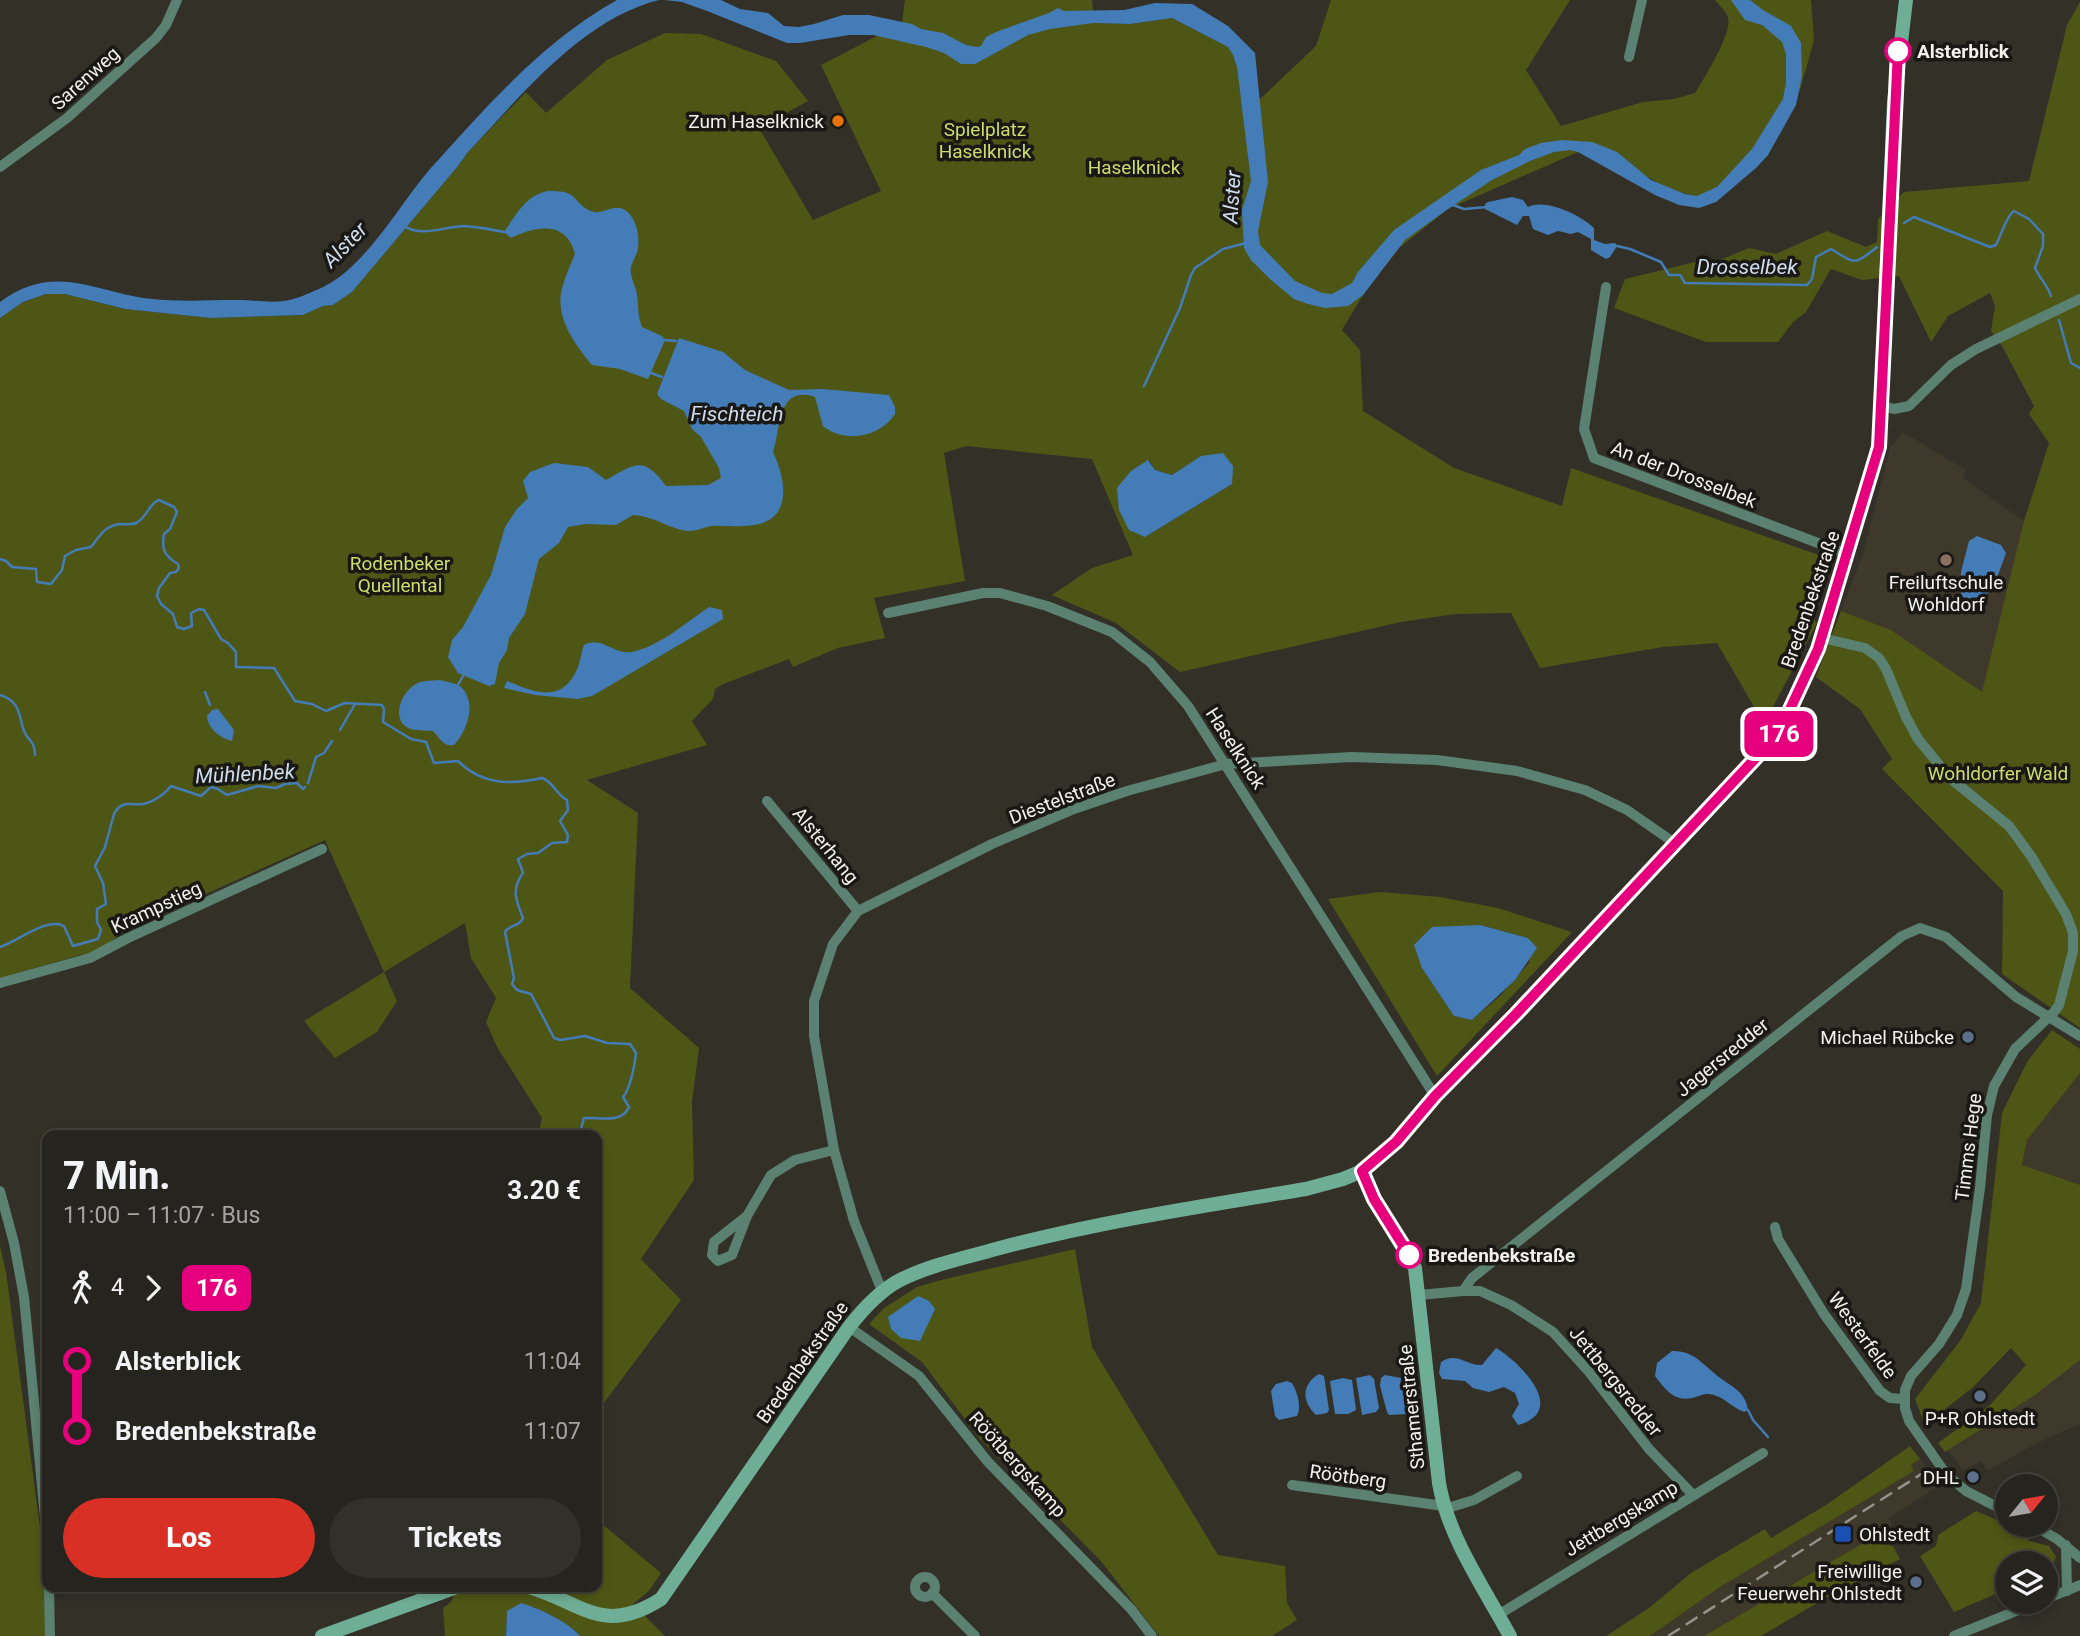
<!DOCTYPE html>
<html lang="de">
<head>
<meta charset="utf-8">
<style>
  :root { --surface:#26241e; --page:#32302b; --text:#f1f3f6; --muted:#a4a4a4; --line:#42413c; --accent:#d93025 }
  body { margin:0; font-family:Roboto,sans-serif; background:var(--page); color:var(--text); height:100vh; display:flex; flex-direction:column; font-size:26px; white-space:nowrap }
  * { box-sizing:border-box; margin:0 }
  p { font-size:23px; color:var(--muted) }
  .icon { flex:none; width:38px; height:38px; fill:none; stroke:currentColor; stroke-width:2; stroke-linecap:round; stroke-linejoin:round }
  .map { position:relative; flex:1; overflow:hidden }
  .panel { position:absolute; left:42px; top:1130px; width:560px; height:462px; display:flex; flex-direction:column; background:var(--surface); border-radius:14px; box-shadow:0 4px 10px #0003,0 0 0 2px var(--line) }
  .panel>* { flex:none }
  .badge { padding:0 14px; border-radius:10px; font-size:24px; line-height:46px }
  .needle { width:46px; rotate:60deg }
  .fabs { position:absolute; left:1995px; top:1474px; display:grid; gap:14px }
  .fabs a { display:grid; place-items:center; width:63px; height:63px; border-radius:50%; background:var(--surface); box-shadow:0 4px 10px #0003,0 0 0 2px var(--line); font-size:35px }
  .map>.badge { position:absolute; translate:-50% -50%; box-shadow:0 0 0 4px #fff }
  .legs { display:flex; align-items:center; gap:10px; height:77px; padding:0 21px; font-size:23px }
  .legs p { margin-inline-start:auto }
  .headline { display:flex; align-items:center; justify-content:space-between; height:119px; padding:0 21px }
  h1 { font-size:38px; font-weight:800; line-height:52px }
  .primary-button { display:flex; gap:14px; margin-top:auto; padding:14px 21px }
  .primary-button a { flex:1; height:80px; border-radius:42px; background:var(--accent); color:#fff; font-size:28px; font-weight:800; line-height:80px; text-align:center }
  .primary-button a+a { background:var(--page); color:var(--text) }
  ul { padding:0 21px; list-style:none }
  li { display:flex; align-items:center; gap:24px; height:70px; font-size:26px }
  li i { display:grid; place-items:center; width:10px; height:100%; margin:0 9px; background:currentColor }
  li i::after { content:''; width:18px; height:18px; margin:-9px; border:5px solid; border-radius:50%; background:var(--surface) }
  li p { margin-inline-start:auto }
  li:first-child i { background:linear-gradient(#0000 50%,currentColor 0) }
  li:last-child i { background:linear-gradient(currentColor 50%,#0000 0) }
  .map>svg:first-child { display:block }
  .built { fill:#3f392b }
  .green { fill:#4e5616; fill-rule:evenodd }
  .water { fill:#447cb8 }
  .lines { fill:none; stroke-linecap:round; stroke-linejoin:round }
  .stream { stroke:#447cb8; stroke-width:2.5 }
  .street { stroke:#5a8172; stroke-width:10 }
  .secondary { stroke:#6fae96; stroke-width:14 }
  .rail { stroke:#95928c; stroke-width:2.5; stroke-dasharray:14 7; stroke-linecap:butt }
  .line-1-casing { stroke:#fff; stroke-width:16 }
  .line-1 { stroke:#e6007e; stroke-width:10 }
  .stop-1-dot { fill:#fff; stroke:#e6007e; stroke-width:3.5 }
  .food-dot { fill:#e8710a; stroke:#1a1814; stroke-width:2.5 }
  .education-dot { fill:#8d6e63; stroke:#1a1814; stroke-width:2.5 }
  .service-dot { fill:#5c6f8a; stroke:#1a1814; stroke-width:2.5 }
  .transit-dot { fill:#1a4fb4; stroke:#1a1814; stroke-width:2.5 }
  .labels { text-anchor:middle; stroke-width:7; stroke-linejoin:round; paint-order:stroke }
  .stop-label { font-size:19px; font-weight:bold; fill:#f3f1ec; stroke:#1a1814; text-anchor:start }
  .street-label { font-size:19px; fill:#f3f1ec; stroke:#1a1814 }
  .poi-label { font-size:19px; fill:#f3f1ec; stroke:#1a1814; text-anchor:end }
  .park-label { font-size:19px; fill:#ccdd6b; stroke:#1a1814 }
  .water-label { font-size:21px; font-style:italic; fill:#cedced; stroke:#1a1814 }
</style>
</head>
<body>
<div class="map">
<svg width="2080" height="1636" viewBox="0 0 2080 1636">
  <rect width="100%" height="100%" fill="#333028"/>
  <!-- built -->
  <g class="built">
    <path d="M1903,432L1966,470L1963,478L2024,521L2034,566L1982,693L1891,630L1841,611L1863,554L1890,448Z"/>
    <path d="M2080,1073V1185L2022,1166L2027,1140Z"/>
    <path d="M2080,1360V1424L2037,1443L1987,1471L1981,1461L1963,1471L1948,1450L2035,1395Z"/>
    <path d="M1920,1459L1939,1486L1889,1518L1893,1525L1704,1636H1650L1720,1587L1914,1471L1911,1465Z"/>
  </g>
  <!-- green -->
  <g class="green">
    <path d="M905,0H1092L1094,23L1130,24L1172,18L1228,47L1233,55L1237,67L1249,154L1260,99L1316,46L1331,0H1570L1526,70L1561,126L1643,102L1674,99L1695,93C1703,80 1733,32 1728,18C1726,11 1719,5 1715,0H1811L1814,40L1800,90L1768,155L1716,202L1669,189L1646,176L1578,152L1448,209L1399,248L1363,295L1342,330L1360,350L1363,411L1454,468L1562,506L1571,468L1833,560L1813,619L1817,623L1764,724L1717,643L1663,647L1540,668L1511,613L1455,614L1401,622L1180,672L1116,623L1052,595L1092,568L1133,555L1092,459L966,446L944,453L965,581L874,598L885,638L838,648L793,667L789,659L723,684L715,689L713,699L692,721L707,745L587,780L638,813L630,988L699,1048L692,1102L694,1180L641,1259L681,1300L597,1412V1136H538L542,1118L497,1047L486,1022L496,998L471,958L465,923L384,972L397,1001L377,1032L335,1058L304,1021L384,972L325,840L128,929L95,953L80,955L0,978V318L23,302L46,294H65L125,309L211,318L303,315L323,306L333,305L352,292L458,166L468,152L526,92L546,113L607,60L665,33L701,34L776,61L808,101L759,128L813,220L881,191L821,65L902,23ZM1201,456L1232,484L1145,537L1149,460L1155,470L1172,475Z"/>
    <path d="M2080,2V1028L2002,974L2003,891L1882,769L1892,759L1860,709L1816,677L1841,611L1891,630L1982,692L2024,521L2049,443L2029,414L2034,406L2002,346L1991,331L1995,306L1990,293L1948,316L1931,342L1899,276L1862,280L1831,269L1806,312L1793,322L1778,342H1706L1614,308L1625,279L1695,262L1705,266L1749,248L1776,254L1827,231L1866,247L1877,242L1878,219L1904,192L2029,181L2067,25Z"/>
    <path d="M1380,892L1440,897L1498,908L1572,932L1437,1076L1328,899ZM1480,925L1528,938L1529,963L1500,996L1472,1020L1454,1016L1422,968Z"/>
    <path d="M2052,1030L2080,1049V1073L2027,1140L2022,1165L2080,1185V1360L2035,1395L1945,1452L1938,1443L1990,1405L2026,1365L2011,1348L1973,1387L1925,1425L1915,1399L1960,1341L1981,1303L2002,1113L2027,1062Z"/>
    <path d="M0,1246L6,1272L45,1565V1636H0Z"/>
    <path d="M1075,1249L1092,1347L1218,1555L1285,1566L1287,1603L1297,1620L1272,1636H1159L1101,1561L980,1439L922,1362L869,1324L884,1308L917,1287L941,1280Z"/>
    <path d="M1910,1446L1920,1459L1911,1465L1914,1471L1720,1587L1650,1636H1606L1649,1608L1691,1573L1765,1529L1771,1538L1826,1505Z"/>
    <path d="M1976,1511L2022,1531L2029,1541L2049,1546L2056,1557L2049,1572L2046,1573V1563H2007V1589L1954,1612L1920,1556L1936,1546L1938,1535Z"/>
    <path d="M597,1520L661,1573L649,1591L633,1604L665,1636H580L575,1630L534,1607L507,1612L506,1636H445L443,1608L451,1602L458,1587H597Z"/>
    <path d="M1880,1533L1886,1545L1893,1546L1900,1559L1826,1598L1761,1636H1704Z"/>
  </g>
  <!-- water -->
  <g class="water">
    <path d="M617,0H659C582,19 521,96 468,152L458,166L352,292L333,305L323,306L303,315L211,318L125,309L65,294H46L23,302L0,318V302C55,261 95,293 152,299C180,302 208,300 237,300C252,300 269,303 284,301C295,300 309,293 319,289C365,269 398,206 430,169C486,107 543,41 617,0Z"/>
    <path d="M665,0H721L740,9L768,13L784,26L799,27L814,24L843,15H869L912,24L921,29L943,33L966,45L977,47L981,46L986,37L996,32L1049,13L1058,8L1064,11L1124,10L1155,3L1192,4L1228,26L1255,53L1268,182L1258,231L1260,245L1295,281L1322,293L1332,294L1352,283L1358,272L1394,230L1481,170L1519,155L1525,149L1541,143L1562,140L1592,142L1617,152L1651,180L1685,194L1697,196L1717,187L1752,149L1783,99L1786,83V54L1782,42L1762,25L1745,20L1731,0H1750L1763,10L1791,26L1801,43L1802,76L1796,105L1768,155L1756,168L1716,202L1699,208L1679,205L1655,195L1578,152L1570,150L1554,152L1530,161L1492,180L1448,209L1405,240L1363,295L1348,306L1325,308L1308,304L1294,299L1271,280L1251,260L1244,248L1242,210L1251,181L1237,67L1233,55L1228,47L1172,18L1130,24L1093,23L1050,29L1028,35L975,64H961L944,53L926,47L873,35H849L800,43H787L707,11L682,2Z"/>
    <path d="M548,191C580,190 571,202 591,211C601,216 612,204 623,209C636,215 640,236 638,248C637,257 629,264 631,274C632,281 636,287 637,295C639,308 637,313 642,327L662,336L665,340L648,379L620,369L592,365C574,343 553,315 563,285C566,274 571,264 575,254C566,219 534,227 511,238L504,232C516,215 526,195 548,191Z"/>
    <path d="M1512,197L1523,200L1528,207C1545,198 1581,215 1594,228V240L1605,244L1615,243L1617,246L1610,257L1606,259L1591,250V239L1578,232L1571,234L1558,231L1548,235L1533,229L1529,216H1523L1517,225L1485,209V204L1488,202Z"/>
    <path d="M679,338L723,352L745,370L789,390L823,389L889,395L895,407V414C880,437 845,444 823,426L815,397C777,384 781,429 773,452C784,475 794,515 759,524C743,528 727,525 711,526C704,527 697,531 690,531C673,531 652,515 633,515L616,525L585,524L568,527L559,543L539,559L525,614L509,638L507,650L499,663L495,684L489,686L458,673L448,657L452,640L463,627L491,575L505,527L517,509L528,498L523,481L530,472L554,463L588,467L606,480C635,464 643,455 666,486L708,485L721,478L719,468L701,437L692,429L684,411L661,399L657,394Z"/>
    <path d="M1223,453L1233,466L1232,484L1145,537L1129,530L1119,510L1117,488L1131,471L1148,460L1155,470L1172,475L1201,456Z"/>
    <path d="M1977,536L2001,545L2006,553L1993,589L1976,602L1961,596V572L1969,541Z"/>
    <path d="M709,607L722,610L723,619L592,696L577,699L535,695L504,688L507,681C536,693 563,704 578,667C581,660 581,652 584,645C601,635 614,655 631,652C657,648 687,622 709,607Z"/>
    <path d="M440,680C447,682 457,683 462,688C477,704 467,731 454,745C443,747 440,738 433,731C424,730 413,732 405,726C391,714 404,689 418,683C425,680 433,681 440,680Z"/>
    <path d="M218,709L234,730L232,741C220,738 208,729 207,716L212,710Z"/>
    <path d="M1480,925L1528,938L1537,948L1515,980L1472,1020L1454,1016L1422,968L1414,945L1432,927Z"/>
    <path d="M918,1296L929,1301L935,1309L920,1341L901,1338L891,1329L888,1317Z"/>
    <path d="M1496,1348C1520,1362 1569,1411 1518,1425L1512,1416L1519,1404L1515,1393L1504,1387L1489,1392L1473,1388L1465,1381L1442,1379L1439,1373L1441,1362C1457,1351 1466,1366 1482,1365Z"/>
    <path d="M1672,1351C1694,1350 1703,1365 1719,1377C1732,1387 1746,1392 1748,1410L1744,1412C1733,1408 1725,1398 1714,1395C1705,1392 1700,1396 1692,1398C1674,1402 1665,1389 1655,1376L1657,1363Z"/>
    <path d="M1319,1374L1324,1376L1329,1410L1327,1413L1316,1415C1301,1401 1302,1384 1319,1374Z"/>
    <path d="M1370,1375L1374,1379L1379,1408L1376,1412L1362,1415L1356,1378Z"/>
    <path d="M1385,1375L1401,1378L1400,1387C1405,1395 1412,1403 1407,1414L1389,1415L1387,1412L1380,1386L1381,1378Z"/>
    <path d="M1343,1378L1352,1380L1356,1410L1348,1414H1335L1330,1381Z"/>
    <path d="M1287,1381L1292,1383C1297,1392 1302,1406 1297,1416L1279,1420L1275,1416L1271,1391L1276,1384Z"/>
    <path d="M521,1603C538,1608 569,1622 580,1636H506L507,1611Z"/>
  </g>
  <g class="lines">
    <!-- stream -->
    <g class="stream">
      <path d="M1453,205L1464,209L1487,207"/>
      <path d="M1904,223L1914,217L1990,247L1996,245C2001,235 2007,215 2014,211L2029,219L2043,234V246L2035,268C2040,279 2047,284 2051,296"/>
      <path d="M404,226C422,238 445,226 465,226C478,227 491,229 504,232"/>
      <path d="M1617,246L1630,249L1661,262L1669,275H1680L1685,283L1807,285L1812,279L1816,257L1831,249C1855,263 1853,267 1877,247"/>
      <path d="M2059,320L2071,363L2080,368"/>
      <path d="M665,340L676,341"/>
      <path d="M651,373L662,377"/>
      <path d="M1144,386L1180,308L1191,275L1195,268L1223,249L1246,243"/>
      <path d="M0,559L6,561L12,567L36,569L37,582L51,584L62,570L65,556L76,550L91,547C100,536 104,526 120,524C126,524 131,525 136,523C147,518 149,503 159,500L174,507L177,512L170,529L164,534C161,550 165,556 178,564L179,568L176,572L170,573L159,588L157,596L161,604L173,614L177,627L184,629L192,626L191,613L199,609L204,610L221,639L228,643L236,652V667L274,668L295,701L312,704L326,711L345,703L382,705L384,709L383,722L411,739L426,742L434,763L458,761C482,785 511,785 542,778C554,782 556,795 567,800L568,810L560,821L568,835L567,842L552,843L538,853L527,854L518,859L523,873C511,889 516,901 523,918C520,927 509,924 505,932L514,978L512,984L517,990L531,994L554,1038L560,1040L585,1036L607,1043L630,1044L636,1053C635,1065 630,1089 623,1097L629,1107C622,1124 599,1117 584,1118L579,1136"/>
      <path d="M458,685L463,676"/>
      <path d="M205,692L210,705"/>
      <path d="M0,695C24,702 18,722 26,735C32,743 35,745 35,755"/>
      <path d="M340,730L355,704"/>
      <path d="M308,783L316,757L324,753L332,741"/>
      <path d="M0,947C17,942 46,917 64,926L73,946L98,939L101,930L97,922V909L106,904L103,883L95,866L105,847L114,814C122,799 130,806 143,804C153,802 165,794 171,786L201,796L211,787L218,789L227,795L258,786L276,788L285,784L297,783L303,789L305,787"/>
      <path d="M1748,1410L1753,1420L1768,1437"/>
    </g>
    <!-- street -->
    <g class="street">
      <path d="M1629,57L1642,0"/>
      <path d="M0,167L67,118L156,38L166,25L177,0"/>
      <path d="M1606,287L1584,429L1594,458L1847,554"/>
      <path d="M1882,406L1894,409L1909,406L1951,365L1976,349L2080,299"/>
      <path d="M888,613L983,593H1000L1047,606L1112,632L1150,662L1188,706L1435,1096"/>
      <path d="M1822,638L1865,648L1879,658L1886,669L1906,717L1918,739L1950,778L2009,826L2031,856L2066,914L2073,933V951L2059,1005L2054,1012L2015,1049L1994,1086L1987,1115L1980,1188L1966,1289L1957,1315L1939,1344L1911,1376L1905,1390V1408L1909,1421L1946,1474L1966,1491L2007,1512"/>
      <path d="M767,801L858,911"/>
      <path d="M0,983L90,958L128,938L322,849"/>
      <path d="M0,1191L14,1243L24,1297L47,1538"/>
      <path d="M747,1216L732,1255L718,1261L712,1255L714,1242L747,1216L771,1175L795,1160L834,1150"/>
      <path d="M1775,1227L1778,1239L1824,1314L1880,1391L1890,1398L1904,1399"/>
      <path d="M882,1291L854,1221L834,1150L814,1036V1001L833,944L858,911L992,844L1074,809L1127,791L1226,764L1352,757L1437,760L1517,771L1585,790L1627,810L1676,844"/>
      <path d="M1463,1291H1480L1511,1305L1553,1332L1589,1372L1649,1449L1693,1495"/>
      <path d="M1419,1295L1463,1291L1472,1278L1888,947L1902,936L1920,928L1946,937L2016,997L2080,1036"/>
      <path d="M849,1327L919,1376L988,1462L1131,1609L1152,1636"/>
      <path d="M1292,1485L1451,1507L1474,1500L1517,1476"/>
      <path d="M2031,1524L2057,1539L2080,1558"/>
      <path d="M2066,1545L2067,1591"/>
      <circle cx="925" cy="1587" r="10"/>
      <path d="M49,1587L50,1636"/>
      <path d="M932,1593L975,1636"/>
      <path d="M2046,1599L2080,1585"/>
      <path d="M1498,1615L1763,1453"/>
      <path d="M1954,1636L2041,1601"/>
    </g>
    <!-- secondary -->
    <g class="secondary">
      <path d="M1362,1171L1374,1199L1415,1268L1439,1483C1448,1537 1484,1588 1510,1636"/>
      <path d="M529,1587C583,1603 603,1636 661,1599L849,1327C863,1309 879,1291 900,1280C930,1265 964,1258 996,1249C1097,1222 1202,1206 1306,1189L1343,1179L1362,1171L1396,1142L1435,1096L1516,1014L1779,733L1818,649L1879,447L1894,102L1906,0"/>
      <path d="M322,1636L457,1587"/>
    </g>
    <!-- rail -->
    <path class="rail" d="M1668,1636L1926,1471"/>
  </g>
  <g class="lines">
    <defs>
      <path id="line-1" d="M1409,1255L1374,1199L1362,1171L1396,1142L1435,1096L1516,1014L1779,733L1818,649L1879,447L1898,51"/>
    </defs>
    <!-- line-1 casing -->
    <use href="#line-1" class="line-1-casing"/>
    <!-- line-1 -->
    <use href="#line-1" class="line-1"/>
  </g>
  <!-- markers -->
  <g class="stop-1-dot">
    <circle cx="1898" cy="51" r="12"/>
    <circle cx="1409" cy="1255" r="12"/>
  </g>
  <circle class="food-dot" cx="838" cy="121" r="7"/>
  <circle class="education-dot" cx="1946" cy="560" r="7"/>
  <g class="service-dot">
    <circle cx="1968" cy="1037" r="7"/>
    <circle cx="1980" cy="1396" r="7"/>
    <circle cx="1973" cy="1477" r="7"/>
    <circle cx="1916" cy="1582" r="7"/>
  </g>
  <rect class="transit-dot" x="1834" y="1525" width="18" height="18" rx="3.5"/>
  <g class="labels">
    <!-- stop labels -->
    <g class="stop-label">
      <text x="1917" y="58">Alsterblick</text>
      <text x="1428" y="1262">Bredenbekstraße</text>
    </g>
    <!-- street labels -->
    <g class="street-label">
      <text transform="translate(85 78) rotate(-42)" y="7">Sarenweg</text>
      <text transform="translate(1684 474) rotate(21)" y="7">An der Drosselbek</text>
      <text transform="translate(1810 599) rotate(-71)" y="7">Bredenbekstraße</text>
      <text transform="translate(1236 748) rotate(57)" y="7">Haselknick</text>
      <text transform="translate(1062 798) rotate(-21)" y="7">Diestelstraße</text>
      <text transform="translate(826 845) rotate(51)" y="7">Alsterhang</text>
      <text transform="translate(156 907) rotate(-25)" y="7">Krampstieg</text>
      <text transform="translate(1722 1057) rotate(-39)" y="7">Jagersredder</text>
      <text transform="translate(1968 1147) rotate(-83)" y="7">Timms Hege</text>
      <text transform="translate(1863 1335) rotate(54)" y="7">Westerfelde</text>
      <text transform="translate(802 1362) rotate(-55)" y="7">Bredenbekstraße</text>
      <text transform="translate(1616 1381) rotate(51)" y="7">Jettbergsredder</text>
      <text transform="translate(1411 1407) rotate(-96)" y="7">Sthamerstraße</text>
      <text transform="translate(1018 1464) rotate(48)" y="7">Röötbergskamp</text>
      <text transform="translate(1348 1476) rotate(8)" y="7">Röötberg</text>
      <text transform="translate(1621 1518) rotate(-31)" y="7">Jettbergskamp</text>
    </g>
    <!-- poi labels -->
    <g class="poi-label">
      <text x="824" y="128">Zum Haselknick</text>
      <text x="1946" y="589" text-anchor="middle">Freiluftschule<tspan x="1946" dy="22">Wohldorf</tspan></text>
      <text x="1954" y="1044">Michael Rübcke</text>
      <text x="1980" y="1425" text-anchor="middle">P+R Ohlstedt</text>
      <text x="1959" y="1484">DHL</text>
      <text x="1859" y="1541" text-anchor="start">Ohlstedt</text>
      <text x="1902" y="1578">Freiwillige<tspan x="1902" dy="22">Feuerwehr Ohlstedt</tspan></text>
    </g>
    <!-- park labels -->
    <g class="park-label">
      <text x="985" y="136">Spielplatz<tspan x="985" dy="22">Haselknick</tspan></text>
      <text x="1134" y="174">Haselknick</text>
      <text x="400" y="570">Rodenbeker<tspan x="400" dy="22">Quellental</tspan></text>
      <text x="1998" y="780">Wohldorfer Wald</text>
    </g>
    <!-- water labels -->
    <g class="water-label">
      <text transform="translate(1232 197) rotate(-86)" y="7">Alster</text>
      <text transform="translate(345 245) rotate(-46)" y="7">Alster</text>
      <text x="1747" y="274">Drosselbek</text>
      <text x="737" y="421">Fischteich</text>
      <text transform="translate(245 774) rotate(-3)" y="7">Mühlenbek</text>
    </g>
  </g>
</svg>
<div class="fabs">
<a><svg class="needle" viewBox="-14 -14 28 28"><path d="M0-13l5 13h-10z" fill="#e53935"/><path d="M0 13l5-13h-10z" fill="#a4a4a4"/></svg></a>
<a><svg class="icon" aria-label="layers" viewBox="0 0 24 24"><path d="M12 4l9 5-9 5-9-5zM3 14l9 5 9-5"/></svg></a>
</div>
<b class="badge" style="left:1779px;top:734px;background:#e6007e;color:#fff">176</b>
<section class="panel">
<div class="headline"><div><h1>7 Min.</h1><p>11:00 – 11:07 · Bus</p></div><b>3.20 €</b></div>
<div class="legs"><svg class="icon" aria-label="walk" viewBox="0 0 24 24"><circle cx="13" cy="4" r="2"/><path d="M13 8l-2 6 4 7M11 14l-3 7M7 12l3-4h3l4 4"/></svg>4<svg class="icon" aria-label="forward" viewBox="0 0 24 24"><path d="M9 5l7 7-7 7"/></svg><b class="badge" style="background:#e6007e;color:#fff">176</b></div>
<ul>
<li><i style="color:#e6007e"></i><b>Alsterblick</b><p>11:04</p></li>
<li><i style="color:#e6007e"></i><b>Bredenbekstraße</b><p>11:07</p></li>
</ul>
<div class="primary-button"><a>Los</a><a>Tickets</a></div>
</section>
</div>
</body>
</html>
